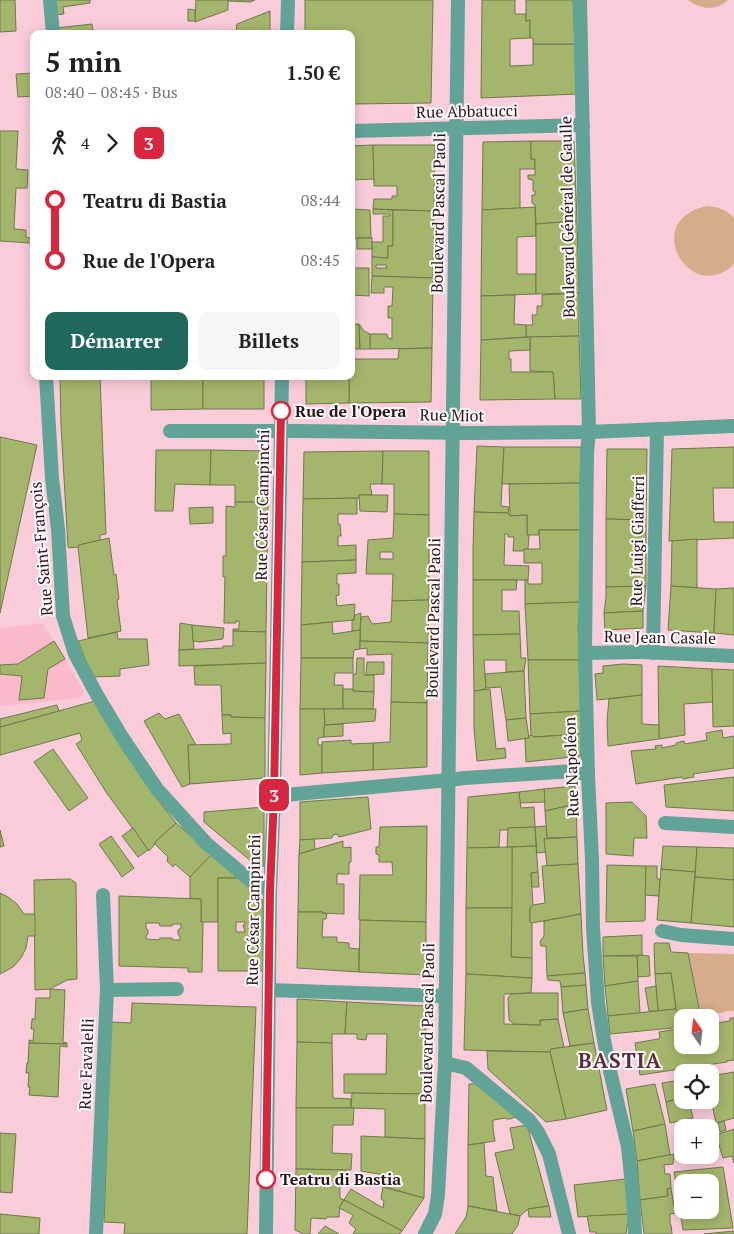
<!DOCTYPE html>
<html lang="fr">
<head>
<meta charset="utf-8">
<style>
  :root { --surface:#fff; --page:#f6f6f6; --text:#222; --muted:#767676; --accent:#21685c }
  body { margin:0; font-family:"PT Serif",serif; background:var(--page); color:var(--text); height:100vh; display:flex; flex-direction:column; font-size:19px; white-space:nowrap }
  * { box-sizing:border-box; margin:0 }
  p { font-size:16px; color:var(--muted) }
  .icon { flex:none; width:28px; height:28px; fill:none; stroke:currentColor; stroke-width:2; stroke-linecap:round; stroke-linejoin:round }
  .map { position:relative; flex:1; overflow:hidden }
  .sheet { position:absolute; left:30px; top:30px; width:325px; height:350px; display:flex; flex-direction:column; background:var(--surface); border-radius:10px; box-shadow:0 2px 12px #0003 }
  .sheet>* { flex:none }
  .badge { padding:0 10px; border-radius:8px; font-size:18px; line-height:32px }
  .needle { width:32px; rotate:346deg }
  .fabs { position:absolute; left:674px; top:1009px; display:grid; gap:10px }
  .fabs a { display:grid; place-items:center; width:45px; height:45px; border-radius:10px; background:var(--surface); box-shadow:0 2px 12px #0003; font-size:25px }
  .map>.badge { position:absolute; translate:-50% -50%; box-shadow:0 0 0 2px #fff }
  .legs { display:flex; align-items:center; gap:8px; height:55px; padding:0 15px; font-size:16px }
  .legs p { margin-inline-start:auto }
  .overview { display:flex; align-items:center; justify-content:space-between; height:85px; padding:0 15px }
  h1 { font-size:28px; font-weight:700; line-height:38px }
  .action { display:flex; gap:10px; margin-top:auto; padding:10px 15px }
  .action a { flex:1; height:58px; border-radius:10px; background:var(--accent); color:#fff; font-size:20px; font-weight:700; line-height:58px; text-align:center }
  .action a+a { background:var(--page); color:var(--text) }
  ul { padding:0 15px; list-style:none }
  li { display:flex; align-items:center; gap:18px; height:60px; font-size:19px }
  li i { display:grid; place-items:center; width:8px; height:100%; margin:0 6px; background:currentColor }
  li i::after { content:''; width:12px; height:12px; margin:-6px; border:4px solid; border-radius:50%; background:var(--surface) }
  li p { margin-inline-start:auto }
  li:first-child i { background:linear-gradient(#0000 50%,currentColor 0) }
  li:last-child i { background:linear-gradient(currentColor 50%,#0000 0) }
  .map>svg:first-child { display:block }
  .built { fill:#fbbacc }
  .green { fill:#d6ac8a }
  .building { fill:#a4b66c; stroke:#6d794b; fill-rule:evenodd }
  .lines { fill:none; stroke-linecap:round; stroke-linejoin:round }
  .pedestrian { stroke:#61a497; stroke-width:14 }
  .minor { stroke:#61a497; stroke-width:14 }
  .tertiary { stroke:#61a497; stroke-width:14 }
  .line-1-casing { stroke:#fff; stroke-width:11 }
  .line-1 { stroke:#d7263d; stroke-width:8 }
  .stop-1-dot { fill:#fff; stroke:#d7263d; stroke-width:2.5 }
  .labels { text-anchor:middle; stroke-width:4; stroke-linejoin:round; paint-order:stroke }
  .street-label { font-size:16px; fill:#29151c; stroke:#fff9fa }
  .stop-label { font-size:16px; font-weight:bold; fill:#29151c; stroke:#fff9fa; text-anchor:start }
  .district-label { font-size:21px; font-weight:bold; letter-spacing:1px; fill:#5a2d3c; stroke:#fff9fa }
</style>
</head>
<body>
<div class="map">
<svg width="734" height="1234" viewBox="0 0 734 1234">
  <rect width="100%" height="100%" fill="#facbd8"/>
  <!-- built -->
  <path class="built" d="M42,623L54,641L84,692L81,696L78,698L0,706V628Z"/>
  <!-- green -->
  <g class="green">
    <path d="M688,0H728C716,11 701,10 688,0Z"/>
    <path d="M707,206C717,207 726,209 734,218V264C691,307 639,220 707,206Z"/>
    <path d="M688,953L734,954V1011H728L701,1017Z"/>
  </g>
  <!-- building -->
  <g class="building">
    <path d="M0,0H15L16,31L0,32Z"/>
    <path d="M53,0H90V3L63,7L64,14L54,15Z"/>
    <path d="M196,0H228V10L195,22Z"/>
    <path d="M228,0H255L250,2L228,1Z"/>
    <path d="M305,0H433L431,103L351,104V34H305Z"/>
    <path d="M482,0H515V14H526V21L530,20V38L510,39V66L533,65V44H575L577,94L481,98Z"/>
    <path d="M526,0H573L575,44H533V38H530V20L526,21Z"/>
    <path d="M188,9L195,10V21H188Z"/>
    <path d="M270,11V34H233V32L236,33L237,24Z"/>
    <path d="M92,24L93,30L86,31L87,34H58L57,28Z"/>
    <path d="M34,73V96L18,97L16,74Z"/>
    <path d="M0,131H18L16,169L28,170L27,188H16L14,229L26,230V237L31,238V243L0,241Z"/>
    <path d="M531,141V159H535V169H520V208L482,210L483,142Z"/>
    <path d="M531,141H574L577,221L536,224L535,205L532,203V195H535V191H533V180L528,179V175H535V159H531Z"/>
    <path d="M373,145L374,179L353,180V183H351V146Z"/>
    <path d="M373,145H435L434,211L373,209L374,199H392V196H397V186H374Z"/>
    <path d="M535,207L536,236L517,237V274H536V294L481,296L482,210Z"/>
    <path d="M351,209L370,210L371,238H351Z"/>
    <path d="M373,209L393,210V246H388V258L372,257V242H383V216H390V214H373Z"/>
    <path d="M393,210L434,211L433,278L372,276V257L388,258V246H393ZM376,265H386L387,268H376Z"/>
    <path d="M577,221L579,293L536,294V224Z"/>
    <rect x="357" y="238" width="15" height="11"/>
    <path d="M351,268H369V296L351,295Z"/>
    <path d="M372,276L433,278L432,348L370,349V334H387L388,338L392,339V318H388V306H392L393,287H384V293H371Z"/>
    <path d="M579,293V336L526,337V325H533L532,315H537V306H542V295Z"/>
    <path d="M515,295L514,324L526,325V337L481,340V296Z"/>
    <path d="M351,324H359L360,349H351Z"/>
    <path d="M359,324L364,331L370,334V349H360Z"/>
    <path d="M579,336L581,399H555L553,372L530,371V337Z"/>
    <path d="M530,337V350L509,351V359H511V372H553L555,399L480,400L481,340Z"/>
    <path d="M432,348L431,402L349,403V376H351V349H354V359H398L399,349Z"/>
    <path d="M60,376H100L106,534L100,535V540L79,545L78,547L69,548L68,547L61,425Z"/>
    <path d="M151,376L203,377V409L151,410Z"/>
    <path d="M228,376H264V409H203V377Z"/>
    <path d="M306,376H349V403L306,404Z"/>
    <path d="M0,437L37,445L0,613Z"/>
    <path d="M477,446L504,447L501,506L509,507L508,513L474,512Z"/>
    <path d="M504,447H581L580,483L502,484Z"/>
    <path d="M734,447V488H713L714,522H734V538L669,541L672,449Z"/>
    <path d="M607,449H647L646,520L606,519Z"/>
    <path d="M156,450H211L210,485L175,484L173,511H155Z"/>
    <path d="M211,450L269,451L268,502H235V485H210Z"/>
    <path d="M383,451L382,484H370L372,495H359V498L303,499L304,452Z"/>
    <path d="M383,451H429V515L394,514V484H382Z"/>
    <path d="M580,483L581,530H539V535H527V515L510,516L509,484Z"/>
    <path d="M359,495H388L387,512L360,511Z"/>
    <path d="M357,498V514H338V524H340L341,536H338V546L356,545V560L302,562L303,499Z"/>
    <path d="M235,502H268L266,632L233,631V629H239V621H236V623H224L225,576L223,577V556H226V506L235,507Z"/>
    <path d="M213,507V523L190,524L189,508Z"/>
    <path d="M474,512L508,513L510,516L527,515V535H529L528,549H524L523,551H513L514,537H508V534H505L504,565L529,566L528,580H473V548Z"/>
    <path d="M394,514L429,515V600L392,601L393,574H366L368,540L393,538ZM380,552H393V559H380Z"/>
    <path d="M606,519L646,520V586L606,587Z"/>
    <path d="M539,530H581L580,602L525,604V580H528V584H542V563H524V549H540Z"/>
    <path d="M109,538L114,575L116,574L119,599L117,600L121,631L88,638L78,547L79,545Z"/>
    <path d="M697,539V588L671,586L672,541Z"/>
    <path d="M356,560V573L337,574V584H339V595L336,596L337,606L355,604L354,620L301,625L302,562Z"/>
    <path d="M473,580H517L516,590H502V611H519L520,634L473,635Z"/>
    <path d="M646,586L643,611L604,613L606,597V587Z"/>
    <path d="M671,586L716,589L714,633L668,630Z"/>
    <path d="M734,588V635L714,633L716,589Z"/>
    <path d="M429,600L428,643L360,641L361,617L368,616L372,624L391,622L392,601Z"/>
    <path d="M580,602L578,629L581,660H528L525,604Z"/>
    <path d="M643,611V628L605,630L604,613Z"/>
    <path d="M361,613L360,630L352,631V620H354L355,615Z"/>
    <path d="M332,622L333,634L360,630V649L354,650L353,658H301V625Z"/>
    <path d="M180,623L192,625L194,649L179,650Z"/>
    <path d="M192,625L224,628L223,639L199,642L193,641Z"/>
    <path d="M233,631L266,632V663L179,666V650L223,648V646H233Z"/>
    <path d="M117,632L118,639H147L149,665L120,669V676L92,677L78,641Z"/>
    <path d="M520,634L521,658H526L524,671L506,672V660H484L486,688L482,690L474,691L473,635Z"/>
    <path d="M54,641L65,659L48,669L44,698L19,700L22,676L0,674V665L18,664Z"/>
    <path d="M360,641L428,643L427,703L391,702L392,654L367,655V648L360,649Z"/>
    <path d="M301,658H353V673H335L334,685H343V709H300Z"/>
    <path d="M357,658H364V675H374V692L353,691V674H356Z"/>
    <path d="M528,660H581V711L530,714Z"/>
    <path d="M367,662H384V674L366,675Z"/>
    <path d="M266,663L265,718L231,717V715H222L221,685H195L194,666Z"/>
    <path d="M623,664L642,665V695L597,700L595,674L603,673V666Z"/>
    <path d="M658,666L712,669L713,702L684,704L685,735L659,739Z"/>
    <path d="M712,669L734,670V726L713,727Z"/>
    <path d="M524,671L526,718L506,720L501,687L486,688L485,674Z"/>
    <path d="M343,689H353V691L374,692L373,709H343Z"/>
    <path d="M490,689L496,749L505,748L506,758L477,761L474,728V691Z"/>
    <path d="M642,695V724L659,725V739L608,746L607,721L609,699Z"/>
    <path d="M95,701L155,796L176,823L154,843L155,844L149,851L106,792L76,744L82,740L80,733L0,755V727Z"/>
    <path d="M391,702L427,703V767L373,770V743L390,742Z"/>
    <path d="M57,705L59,711L0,727V719Z"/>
    <path d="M300,709H324L325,725L324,728V737L318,738V745H322V773L300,775Z"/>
    <path d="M324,709H376L375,721L325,725Z"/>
    <path d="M581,711V734L534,737L531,735L530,714Z"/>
    <path d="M159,713L165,719L179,714L196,745H188L190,784L182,787L144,721Z"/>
    <path d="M222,715H231V717L265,718V778L190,784L188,745L231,744V733L223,734Z"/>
    <path d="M526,718L529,738L508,741L506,720Z"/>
    <path d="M343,724V736L324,737V728L325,725Z"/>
    <path d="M722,730L723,738L734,736V768L693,774L694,777L683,779L682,777L636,784L631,751L656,749L655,746L662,745V748L676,745V743L684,741L685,744L707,740L706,733Z"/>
    <path d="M581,734V756L526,762L525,739L529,738V736L531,735L534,737Z"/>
    <path d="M351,740V744L373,743V770L322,773V742Z"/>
    <path d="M53,749L88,798L69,811L34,762Z"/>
    <path d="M734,777V811L666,807L664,785Z"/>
    <path d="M575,786L576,804L545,811L544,789Z"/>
    <path d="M544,789L545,802L520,803L519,792Z"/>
    <path d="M519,792L521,808L534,807L535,827L508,828V830H500L499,847L467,848L468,797Z"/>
    <path d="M368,797L371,829L339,837L337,834L333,835L332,838L300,840V802Z"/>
    <path d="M632,802L646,816L647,838H634L633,856L606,854V803Z"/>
    <path d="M576,804L577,837L547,838L545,811Z"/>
    <path d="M264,807V866H257L204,822V812Z"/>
    <path d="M176,823L212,854L190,877L175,864L173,867L167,861L168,857L154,843Z"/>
    <path d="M427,826L426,922L359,920L360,875H393L392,862H379V855L376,854V847H379L380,827Z"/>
    <path d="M546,826L547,838L544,839L546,852L537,853L535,827Z"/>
    <path d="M535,827L536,846L507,847L508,828Z"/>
    <path d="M133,828L148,850L138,857L122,836Z"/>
    <path d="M0,830L4,846L0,847Z"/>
    <path d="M111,836L134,868L122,877L99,844Z"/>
    <path d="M577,837L578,864L547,866L544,839Z"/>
    <path d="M314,839L315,849L299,854L300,840Z"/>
    <path d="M343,841V848L351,847V862H349V874H337V884H344V914L322,913L323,912H298L299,854Z"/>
    <path d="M536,846L538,872L531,873L533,905L530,908V922L532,923V958L511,957L512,847Z"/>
    <path d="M663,846L697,847L695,872L661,869Z"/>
    <path d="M512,847V908H466L467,848Z"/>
    <path d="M697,847L734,848V880L695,877Z"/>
    <path d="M212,854L239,878H218V922H201V899L190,898V877Z"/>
    <path d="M578,864L581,914L532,923L530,922V908L533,905L545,903L542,866Z"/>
    <path d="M607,865L646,866L645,920L644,921L606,922Z"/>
    <path d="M646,866H657V879H660L659,896L645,895Z"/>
    <path d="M661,869L695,872L691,923L657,920Z"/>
    <path d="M538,872L539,887H532L531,873Z"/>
    <path d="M695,877L734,880V927L691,923Z"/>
    <path d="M218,878H239L263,900V971H218ZM236,922H245V925H243L245,932H236Z"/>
    <path d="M70,879L76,883L77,979L67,980L50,989L35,990L34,880Z"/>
    <path d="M0,893L8,897L17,904L24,914H35V936H28L26,948L21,958L13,967L0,974Z"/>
    <path d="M119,896L201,899V922H203L202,972H188V968L119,966ZM146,923H159L160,926H172L173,924H181V928L178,930V934L180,937V940H173L172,938H160L159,940L146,939V935L148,934V930L146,928Z"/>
    <path d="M466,908H512L511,957L532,958V978L466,974Z"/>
    <path d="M298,912H323L322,913L327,914L326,919H323L322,937H337V942L349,943V948L359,949V972L297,968Z"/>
    <path d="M581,914L583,955L585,973L547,976L546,946H541L540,942L541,940L544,936V921Z"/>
    <path d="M360,920L426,922V975L359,972Z"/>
    <path d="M642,935V955L603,956V937Z"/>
    <path d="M655,943H669L671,952L688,953L701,1018H682V1020L679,1021L676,1009L671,973L655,974L654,944Z"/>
    <path d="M642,955L649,956L650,976L638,977L637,956Z"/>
    <path d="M603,956H637L638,981L605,986Z"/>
    <path d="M585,973L586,985L561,987L560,981L548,980L547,976Z"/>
    <path d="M671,973L676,1009L658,1011L655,974Z"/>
    <path d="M466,974L532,978L531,993L504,994V1024L540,1025V1020L558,1019L564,1047L551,1049L550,1052L464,1050Z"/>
    <path d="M638,981L640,1013L608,1016L605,986Z"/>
    <path d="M586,985L588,1009L563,1013L561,987Z"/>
    <path d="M656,986L658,1011H649L645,988Z"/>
    <path d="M50,989L65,990L63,1042L67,1043V1044L29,1043V1040L33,1041L34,1029H31L32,1019H35L36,998H50Z"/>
    <path d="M531,993H558V1019L540,1020V1025L514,1024L509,1020L508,998L511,994Z"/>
    <path d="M297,999L347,1002L345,1034H332V1043L297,1042Z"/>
    <path d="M347,1002L426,1006L425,1094L344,1093V1074H386L387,1034H367L366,1040L357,1039V1034H345Z"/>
    <path d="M132,1003L256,1007L247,1234H124L125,1223L104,1222L111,1022L131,1023Z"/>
    <path d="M588,1009L594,1043L570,1046L563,1013Z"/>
    <path d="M676,1009L679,1021L672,1028L610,1034L608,1016Z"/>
    <path d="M730,1018H734V1060L727,1061V1062L640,1075L635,1043L658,1039L660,1038L659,1032L682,1028V1045H710V1024L730,1021Z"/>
    <path d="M297,1042L332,1043L333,1098L351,1099V1108H296Z"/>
    <path d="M29,1043L67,1044V1047L60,1046L58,1097L29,1095L30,1087H28L29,1073H26L27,1063H28Z"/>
    <path d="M594,1043L607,1110L566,1119L550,1052L551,1049Z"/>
    <path d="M487,1051L550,1052L566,1119L546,1122L488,1069Z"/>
    <path d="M734,1072V1118L716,1123L710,1095V1076Z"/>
    <path d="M682,1080V1098L666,1102L662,1083Z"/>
    <path d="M469,1084H480L518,1116L510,1119H507L506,1118L493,1120V1129L495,1141L468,1145Z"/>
    <path d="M655,1084L665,1124L633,1131L626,1089Z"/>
    <path d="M352,1093L425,1094V1139L385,1137V1109L351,1108Z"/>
    <path d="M682,1098V1100H689L693,1118L670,1123L666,1102Z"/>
    <path d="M296,1108H354L353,1125H333L332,1153L352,1154L351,1170L296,1169Z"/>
    <path d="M724,1121L726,1130L720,1132L718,1123Z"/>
    <path d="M665,1124L670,1155L637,1161L633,1131Z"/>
    <path d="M527,1125L549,1206L528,1209L520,1216L510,1214L495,1153L514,1149L510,1128Z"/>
    <path d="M734,1129V1163L732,1156L723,1158L716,1135Z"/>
    <path d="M0,1133L16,1134L12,1193L0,1192Z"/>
    <path d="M361,1136L425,1139L424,1198L385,1187V1175L361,1171Z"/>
    <path d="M484,1143L486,1176L493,1177L497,1211L468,1206V1145Z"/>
    <path d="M674,1154L673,1164L664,1165L665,1174H670L671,1188L667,1189L668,1196L640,1200L637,1161Z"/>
    <path d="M723,1167L733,1228L683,1230L674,1172ZM682,1182H710V1210H682Z"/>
    <path d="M296,1169L346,1170V1178L340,1180V1198L344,1200L340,1206L339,1217H327L326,1219L312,1218L311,1219L310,1234H304L295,1230Z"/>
    <path d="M625,1179L630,1214L578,1217L574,1185Z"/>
    <path d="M383,1187L424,1198L402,1231L344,1200L351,1189L383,1208L384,1201L381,1199Z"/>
    <path d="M671,1188L674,1207H675L676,1213L670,1214V1224L671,1225L672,1234H644L640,1200L668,1196L667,1189Z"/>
    <path d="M344,1200L402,1231L399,1234H353L356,1229L349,1223L353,1215L339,1208Z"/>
    <path d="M468,1206L520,1216L518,1225L512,1234H455L466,1217L467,1212Z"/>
    <path d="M549,1206L551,1217H529L528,1209Z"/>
    <path d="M0,1214L40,1218L39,1234H0Z"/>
    <path d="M629,1214L626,1234H596V1232H590L587,1216Z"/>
    <path d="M325,1226L339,1234H318Z"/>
    <path d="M734,1231V1234H704Z"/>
  </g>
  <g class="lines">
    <!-- pedestrian -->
    <g class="pedestrian">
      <path d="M589,432L587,452L585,653L588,775L592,860L593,928L598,1003L604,1040L610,1071L628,1147L633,1196L635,1234"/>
      <path d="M585,653L641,652"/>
      <path d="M449,780L465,778L574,771L588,775"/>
      <path d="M665,823L734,827"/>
      <path d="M662,931L681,935L734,939"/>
    </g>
    <!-- minor -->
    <g class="minor">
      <path d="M50,0L53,34"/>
      <path d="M580,0L589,432"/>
      <path d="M351,131L583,125"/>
      <path d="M46,376L52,478L58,529L63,616L75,654L97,695L122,737L157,789L206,843L252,882L270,891"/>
      <path d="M170,431H301L472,433L589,432L734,426"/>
      <path d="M641,652L734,656"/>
      <path d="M653,653L657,429"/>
      <path d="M274,796L449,780"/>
      <path d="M107,990L177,989"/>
      <path d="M269,990L445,996"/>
      <path d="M445,1063L466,1068L529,1120L538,1132L549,1154L569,1234"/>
      <path d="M96,1234L107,990L103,895"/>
    </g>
    <!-- tertiary -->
    <g class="tertiary">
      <path d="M287,34L288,0"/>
      <path d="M266,1234L270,891L274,796L282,376"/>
      <path d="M425,1234L435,1214L438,1195L445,1063L458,0"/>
    </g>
  </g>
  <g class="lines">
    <defs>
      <path id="line-1" d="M266,1179L270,891L274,796L281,411"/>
    </defs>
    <!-- line-1 casing -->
    <use href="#line-1" class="line-1-casing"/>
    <!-- line-1 -->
    <use href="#line-1" class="line-1"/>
  </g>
  <!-- markers -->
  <g class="stop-1-dot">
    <circle cx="281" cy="411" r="9"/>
    <circle cx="266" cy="1179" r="9"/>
  </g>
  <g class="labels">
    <!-- street labels -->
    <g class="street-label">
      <text transform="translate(467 111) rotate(-1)" y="6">Rue Abbatucci</text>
      <text transform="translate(438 213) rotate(-89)" y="6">Boulevard Pascal Paoli</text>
      <text transform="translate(567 217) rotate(-91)" y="6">Boulevard Général de Gaulle</text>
      <text transform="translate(452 415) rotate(1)" y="6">Rue Miot</text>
      <text transform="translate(262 505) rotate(-89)" y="6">Rue César Campinchi</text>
      <text transform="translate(637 541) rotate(-89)" y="6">Rue Luigi Giafferri</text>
      <text transform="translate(41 549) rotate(-95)" y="6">Rue Saint-François</text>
      <text transform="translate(433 618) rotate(-89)" y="6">Boulevard Pascal Paoli</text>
      <text transform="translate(660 637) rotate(1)" y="6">Rue Jean Casale</text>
      <text transform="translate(571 767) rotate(-92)" y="6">Rue Napoléon</text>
      <text transform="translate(253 910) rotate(-89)" y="6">Rue César Campinchi</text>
      <text transform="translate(427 1023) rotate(-89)" y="6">Boulevard Pascal Paoli</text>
      <text transform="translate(86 1064) rotate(-88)" y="6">Rue Favalelli</text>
    </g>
    <!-- stop labels -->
    <g class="stop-label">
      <text x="295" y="417">Rue de l'Opera</text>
      <text x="280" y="1185">Teatru di Bastia</text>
    </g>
    <!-- district labels -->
    <g class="district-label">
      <text x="620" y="1068">BASTIA</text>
    </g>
  </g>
</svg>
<div class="fabs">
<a><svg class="needle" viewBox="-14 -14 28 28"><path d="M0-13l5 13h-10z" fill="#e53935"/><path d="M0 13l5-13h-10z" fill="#767676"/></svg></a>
<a><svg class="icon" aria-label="locate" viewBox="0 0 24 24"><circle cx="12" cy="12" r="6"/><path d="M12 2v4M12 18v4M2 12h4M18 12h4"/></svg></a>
<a>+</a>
<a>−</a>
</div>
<b class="badge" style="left:274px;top:795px;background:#d7263d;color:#fff">3</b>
<section class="sheet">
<div class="overview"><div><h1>5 min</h1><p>08:40 – 08:45 · Bus</p></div><b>1.50 €</b></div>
<div class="legs"><svg class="icon" aria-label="walk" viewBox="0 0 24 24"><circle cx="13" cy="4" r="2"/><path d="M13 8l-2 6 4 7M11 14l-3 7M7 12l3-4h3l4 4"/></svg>4<svg class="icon" aria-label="forward" viewBox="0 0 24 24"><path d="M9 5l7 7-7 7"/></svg><b class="badge" style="background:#d7263d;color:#fff">3</b></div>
<ul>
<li><i style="color:#d7263d"></i><b>Teatru di Bastia</b><p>08:44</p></li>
<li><i style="color:#d7263d"></i><b>Rue de l'Opera</b><p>08:45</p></li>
</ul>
<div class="action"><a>Démarrer</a><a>Billets</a></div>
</section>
</div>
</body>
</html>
